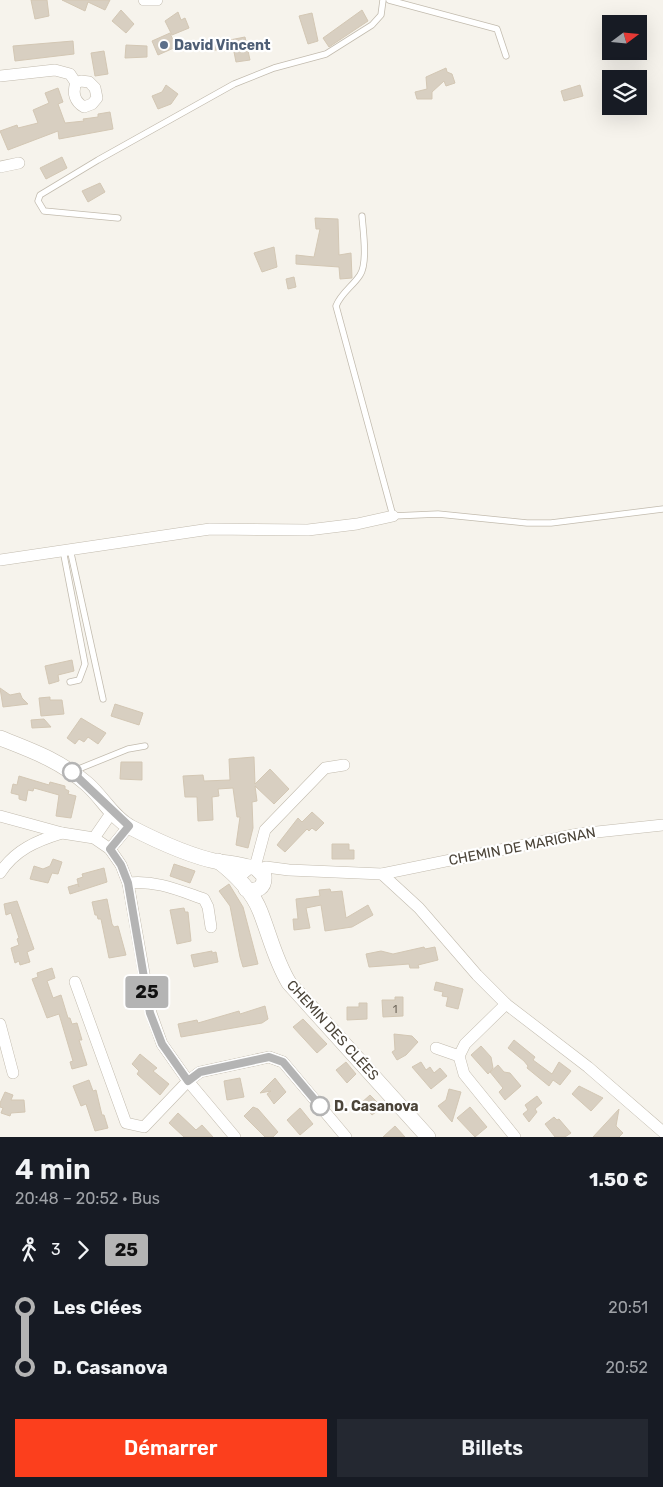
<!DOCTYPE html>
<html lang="fr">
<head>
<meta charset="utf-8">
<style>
  :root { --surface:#171b24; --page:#242831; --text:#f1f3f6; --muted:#9ea1a6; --accent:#fc3f1d }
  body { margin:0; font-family:Rubik,sans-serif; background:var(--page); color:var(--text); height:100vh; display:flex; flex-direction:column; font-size:19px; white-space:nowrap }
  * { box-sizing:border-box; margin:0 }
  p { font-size:16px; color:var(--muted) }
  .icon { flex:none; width:28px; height:28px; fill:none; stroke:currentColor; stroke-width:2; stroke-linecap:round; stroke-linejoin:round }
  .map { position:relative; height:1137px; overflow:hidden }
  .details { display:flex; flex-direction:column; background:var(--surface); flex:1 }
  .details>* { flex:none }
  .badge { padding:0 10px; border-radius:4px; font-size:18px; line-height:32px }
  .needle { width:32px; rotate:74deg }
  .controls { position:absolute; left:602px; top:15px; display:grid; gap:10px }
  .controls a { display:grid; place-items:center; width:45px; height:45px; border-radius:0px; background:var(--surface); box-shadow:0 5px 20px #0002; font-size:25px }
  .map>.badge { position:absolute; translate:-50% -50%; box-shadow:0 0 0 2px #fff }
  .legs { display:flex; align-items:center; gap:8px; height:55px; padding:0 15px; font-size:16px }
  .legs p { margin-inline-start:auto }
  .summary { display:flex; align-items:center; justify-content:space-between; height:85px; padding:0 15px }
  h1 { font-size:28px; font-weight:600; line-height:38px }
  .primary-button { display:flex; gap:10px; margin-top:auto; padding:10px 15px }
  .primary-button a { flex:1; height:58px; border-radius:0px; background:var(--accent); color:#fff; font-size:20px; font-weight:600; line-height:58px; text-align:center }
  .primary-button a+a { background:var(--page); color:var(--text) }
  ul { padding:0 15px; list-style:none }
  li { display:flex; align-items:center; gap:18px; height:60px; font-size:19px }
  li i { display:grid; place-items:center; width:8px; height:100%; margin:0 6px; background:currentColor }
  li i::after { content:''; width:12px; height:12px; margin:-6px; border:4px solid; border-radius:50%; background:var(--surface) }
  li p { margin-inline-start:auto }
  li:first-child i { background:linear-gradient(#0000 50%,currentColor 0) }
  li:last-child i { background:linear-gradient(currentColor 50%,#0000 0) }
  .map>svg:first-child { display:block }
  .building { fill:#d8cfc1; stroke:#d3c7b4 }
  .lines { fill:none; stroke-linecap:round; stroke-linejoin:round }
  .service-casing { stroke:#c2bbae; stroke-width:7 }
  .minor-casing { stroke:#c2bbae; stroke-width:12 }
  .tertiary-casing { stroke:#c2bbae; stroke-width:16 }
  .service { stroke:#fff; stroke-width:5.5 }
  .minor { stroke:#fff; stroke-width:11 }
  .tertiary { stroke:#fff; stroke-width:15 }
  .line-1-casing { stroke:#fff; stroke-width:11 }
  .line-1 { stroke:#b4b4b4; stroke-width:8 }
  .service-dot { fill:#5c6f8a; stroke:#fff; stroke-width:2 }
  .stop-1-dot { fill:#fff; stroke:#b4b4b4; stroke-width:2.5 }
  .labels { text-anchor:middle; stroke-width:4.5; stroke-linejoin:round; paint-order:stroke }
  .number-label { font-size:11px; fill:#6e675b }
  .service-label { font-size:14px; font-weight:bold; fill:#4e5e75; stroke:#fff; text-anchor:start }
  .street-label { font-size:14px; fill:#4b4439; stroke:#fff }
  .stop-label { font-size:14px; font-weight:bold; fill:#4b4439; stroke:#fff; text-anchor:start }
</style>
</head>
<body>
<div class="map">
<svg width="663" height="1137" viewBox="0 0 663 1137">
  <rect width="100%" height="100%" fill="#f6f3ec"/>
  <!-- building -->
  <g class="building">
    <path d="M31,0H47L49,16L35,19Z"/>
    <path d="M62,0H110L105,10L88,2L85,11Z"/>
    <path d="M121,10L134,24L126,33L112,21Z"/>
    <path d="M362,10L368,21L329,47L323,38Z"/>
    <path d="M178,12L181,20L185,18L189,28L172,35L165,21Z"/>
    <path d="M312,13L318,41L308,44L299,16Z"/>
    <path d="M170,33L176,47L158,55L152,41Z"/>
    <path d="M245,37L250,60L236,62L233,47L210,51L209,44Z"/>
    <path d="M73,41L74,54L15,61L13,46Z"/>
    <path d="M126,45L147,46V57L125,58Z"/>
    <path d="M104,51L108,74L95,76L91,53Z"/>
    <path d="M446,68L447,72L452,74L455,83L446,86L444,81L432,92V99H417L415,92L427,89L426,77Z"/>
    <path d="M166,85L178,94L171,104L158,109L152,96L162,92Z"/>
    <path d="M580,85L583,96L564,101L561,91Z"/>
    <path d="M58,88L63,102L58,104L65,123L84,121L83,119L98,117V114L110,112L113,129L59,139L58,131L8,150L0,131L17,125L18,128L38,123L33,110L49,103L45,93Z"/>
    <path d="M62,157L67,168L46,179L40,168Z"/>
    <path d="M100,183L105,192L88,202L82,191Z"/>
    <path d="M315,218L338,219L339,255L351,253L352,278L340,279L339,267L296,264V255L314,257L320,229H316Z"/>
    <path d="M274,247L277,267L262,272L254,253Z"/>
    <path d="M294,277L296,287L288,289L286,279Z"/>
    <path d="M72,660L74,671L58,675L59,681L49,684L45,666Z"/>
    <path d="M0,688L10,695L20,693L22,698L28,704L3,707Z"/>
    <path d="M50,697V700H62L64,714L41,716L39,698Z"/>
    <path d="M115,704L143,713L139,725L111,716Z"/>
    <path d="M81,718L106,733L98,744L88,737L84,742L79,739L75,744L67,738Z"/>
    <path d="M44,719L51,727L32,728L31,720Z"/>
    <path d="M254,757L255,784L270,769L289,789L274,804L255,786L257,801L252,802L253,828L248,848L236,845L240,817H237L233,788L218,789L219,796L212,797L213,820L198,821L197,797H185L183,776L203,775L204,781L230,780L229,759Z"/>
    <path d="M121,762H142V780L120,779Z"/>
    <path d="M19,776L49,785L50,782L65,786V789L69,791L68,794L76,796L71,818L56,816L59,795L34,788L33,791L28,790L26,801L19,799V795L11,793L13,784L17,785Z"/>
    <path d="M312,812L324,823L316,831L312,828L309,831L307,829L285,852L277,845L298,818L302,822Z"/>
    <path d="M332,844H349V850H354V859H332Z"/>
    <path d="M53,859L62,862L58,874L52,873L48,883L30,879L34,866L43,869L50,866Z"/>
    <path d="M174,864L195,871L190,883L170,876Z"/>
    <path d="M104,868L107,882L70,894L68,887L78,884L79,887L77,879L83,877L82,874Z"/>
    <path d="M229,884L243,907L258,964L243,967L240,957L230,906L219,891Z"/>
    <path d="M330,889L331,892L342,891L346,918L368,905L373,915L352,927L325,931L321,905L306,908L310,928L294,930L293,919H298L296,899L320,896L319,890Z"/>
    <path d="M107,899L112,924L114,927L118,926L126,955L109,958L101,919H98L97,915H95L92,902Z"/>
    <path d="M17,901L34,949L27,952L30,962L20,965L19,961L15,963L11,948L19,945L17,939L19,938L11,913L6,915L4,904Z"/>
    <path d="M184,908L185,912H188L191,941L177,944L170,910Z"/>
    <path d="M424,947L425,949L435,947L438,960L418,965L419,968H410L409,964L369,967L366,954L381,951L393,954Z"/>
    <path d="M212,951V953L216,952L218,962L194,967L191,955Z"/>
    <path d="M52,968L55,978L47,981L53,998L61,995L68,1018H70L72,1024L77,1023L82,1040H79L87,1065L72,1069L70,1062L73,1061L59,1014L47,1018L32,979L38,977L37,973Z"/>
    <path d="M436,982L463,989L458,1009L446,1006L448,997L442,996L443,992L434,990Z"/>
    <path d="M395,997H403V1016L383,1017L382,1000H395Z"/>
    <path d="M359,1003H367V1019L347,1020V1007H359Z"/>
    <path d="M265,1006L268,1019L262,1023L181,1037L178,1024L197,1020L198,1023L239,1011L240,1014Z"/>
    <path d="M303,1019L327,1044L317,1053L293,1027Z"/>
    <path d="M394,1034L412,1036L418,1042L406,1055L397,1060L392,1052L395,1050Z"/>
    <path d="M514,1040L535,1057L533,1060L552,1074L559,1062L571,1071L560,1085L553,1080L549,1086L527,1068L528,1066L524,1061L508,1048Z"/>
    <path d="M481,1046L491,1057L493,1068L488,1074L471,1055Z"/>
    <path d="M140,1054L157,1068L153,1071L169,1084L160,1095L137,1074L139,1071L132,1064Z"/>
    <path d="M346,1062L356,1074L347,1083L336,1070Z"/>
    <path d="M421,1062L426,1070L430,1067L434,1073L440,1068L447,1076L431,1089L412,1067Z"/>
    <path d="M498,1065L504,1072L510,1073L521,1086L505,1100L499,1092L503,1088L490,1072Z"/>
    <path d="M240,1078L244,1097L227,1100L224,1081Z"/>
    <path d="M275,1078L286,1092L274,1104L267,1094L271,1091L260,1093Z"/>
    <path d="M89,1080L93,1091L96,1090L102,1115H104L108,1128L95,1131L86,1104L81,1106L73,1086Z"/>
    <path d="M579,1086L603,1098L591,1111L572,1094Z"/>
    <path d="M449,1089L461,1092L452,1122L438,1106L446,1100Z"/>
    <path d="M5,1092L13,1095L11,1100H24L25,1112L11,1113L10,1116L1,1113L3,1108L0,1107V1103Z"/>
    <path d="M370,1095L382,1107L372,1115L369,1111L367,1112L360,1104Z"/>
    <path d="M537,1096L542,1103L535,1109L537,1112L529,1122L523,1114L528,1110L525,1105Z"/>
    <path d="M253,1107L258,1109L278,1132L273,1137H265L244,1116Z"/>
    <path d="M470,1107L487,1127L475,1137L457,1118Z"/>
    <path d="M300,1108L313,1124L300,1135L287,1120Z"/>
    <path d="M619,1109L616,1126L623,1133L619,1137H593Z"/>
    <path d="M178,1113L196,1130L202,1125L213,1137H184L169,1123Z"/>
    <path d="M554,1117L557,1120L559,1119L571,1133L565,1137H555L545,1124Z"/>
    <path d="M395,1126L405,1137H383Z"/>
  </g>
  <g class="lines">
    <defs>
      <g id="service">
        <path d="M389,0L497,29L506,56"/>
        <path d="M362,216C363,230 368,263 360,275C353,286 341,293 336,306L393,516L438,514L527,523H551L663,509"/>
        <path d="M118,218L44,211L38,201L40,195L98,160L234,84L274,68L326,54L372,25L381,15L383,0"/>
        <path d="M70,549L103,699"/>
        <path d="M63,550L85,664L79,680L70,682"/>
        <path d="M76,773L81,768L128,749L145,746"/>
      </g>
      <g id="minor">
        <path d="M144,0H157"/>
        <path d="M0,76L55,70L70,74L76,83L81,81L89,82L95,88L97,98L92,104L84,107C75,102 72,93 76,83"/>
        <path d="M0,167L19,163"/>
        <path d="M0,560L210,529L308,530L357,524L393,516"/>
        <path d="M0,816L62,833L94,838L110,849L121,865L128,883L151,1013L162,1044L188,1081L235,1137"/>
        <path d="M94,838L112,812"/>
        <path d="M110,849L129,826"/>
        <path d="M255,867L265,830L325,768L344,765"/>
        <path d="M260,869L266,867L289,870L382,874L578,834L663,825"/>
        <path d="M0,873C15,850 36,841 62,833"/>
        <path d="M382,874L419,908L477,975L506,1004L588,1067L663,1132"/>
        <path d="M128,883C156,880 178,890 204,899L208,907L211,927"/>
        <path d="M75,982L126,1123L144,1127L188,1081L200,1072L269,1057L283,1062L346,1137"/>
        <path d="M506,1004L465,1044L459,1056L464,1074L515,1137"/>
        <path d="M0,1024L13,1073"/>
        <path d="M436,1048L459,1056"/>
      </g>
      <g id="tertiary">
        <path d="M0,738C33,751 59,760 87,784C102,797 112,817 130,827C157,841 189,856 219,862C229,863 238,864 248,867"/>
        <path d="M218,861C235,874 252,891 260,911C270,936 275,960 289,983L428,1137"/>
        <path d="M242,872L248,867H255L264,876C265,887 257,893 246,889"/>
      </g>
    </defs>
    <!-- service casing -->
    <use href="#service" class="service-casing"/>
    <!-- minor casing -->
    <use href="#minor" class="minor-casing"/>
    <!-- tertiary casing -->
    <use href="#tertiary" class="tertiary-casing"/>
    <!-- service -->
    <use href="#service" class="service"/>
    <!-- minor -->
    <use href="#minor" class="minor"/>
    <!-- tertiary -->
    <use href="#tertiary" class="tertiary"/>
  </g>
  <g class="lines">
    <defs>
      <path id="line-1" d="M72,772L129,826L110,849L121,865L128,883L150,1013L162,1044L188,1081L200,1072L269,1057L283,1062L320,1106"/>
    </defs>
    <!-- line-1 casing -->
    <use href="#line-1" class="line-1-casing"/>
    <!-- line-1 -->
    <use href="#line-1" class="line-1"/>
  </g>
  <!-- markers -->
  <circle class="service-dot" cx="164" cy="45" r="5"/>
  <g class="stop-1-dot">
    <circle cx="72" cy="772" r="9"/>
    <circle cx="320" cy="1106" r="9"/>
  </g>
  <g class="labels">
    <!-- number labels -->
    <g class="number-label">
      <text x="395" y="1013">1</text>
    </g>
    <!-- service labels -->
    <g class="service-label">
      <text x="174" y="50">David Vincent</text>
    </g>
    <!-- street labels -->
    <g class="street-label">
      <text transform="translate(522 846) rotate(-11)" y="5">CHEMIN DE MARIGNAN</text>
      <text transform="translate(333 1030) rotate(48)" y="5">CHEMIN DES CLÉES</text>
    </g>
    <!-- stop labels -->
    <g class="stop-label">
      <text x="334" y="1111">D. Casanova</text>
    </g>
  </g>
</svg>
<div class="controls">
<a><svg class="needle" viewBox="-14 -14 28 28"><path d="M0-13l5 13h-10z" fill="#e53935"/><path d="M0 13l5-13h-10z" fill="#9ea1a6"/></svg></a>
<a><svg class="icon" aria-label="layers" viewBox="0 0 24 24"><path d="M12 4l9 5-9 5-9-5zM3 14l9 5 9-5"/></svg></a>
</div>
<b class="badge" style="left:147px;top:992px;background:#b4b4b4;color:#111">25</b>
</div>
<section class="details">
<div class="summary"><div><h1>4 min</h1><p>20:48 – 20:52 · Bus</p></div><b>1.50 €</b></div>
<div class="legs"><svg class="icon" aria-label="walk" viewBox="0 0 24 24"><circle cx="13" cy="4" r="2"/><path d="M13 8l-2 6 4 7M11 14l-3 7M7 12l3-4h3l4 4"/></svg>3<svg class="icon" aria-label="forward" viewBox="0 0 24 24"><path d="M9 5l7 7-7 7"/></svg><b class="badge" style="background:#b4b4b4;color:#111">25</b></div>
<ul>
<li><i style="color:#b4b4b4"></i><b>Les Clées</b><p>20:51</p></li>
<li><i style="color:#b4b4b4"></i><b>D. Casanova</b><p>20:52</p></li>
</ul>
<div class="primary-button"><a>Démarrer</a><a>Billets</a></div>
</section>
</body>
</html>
